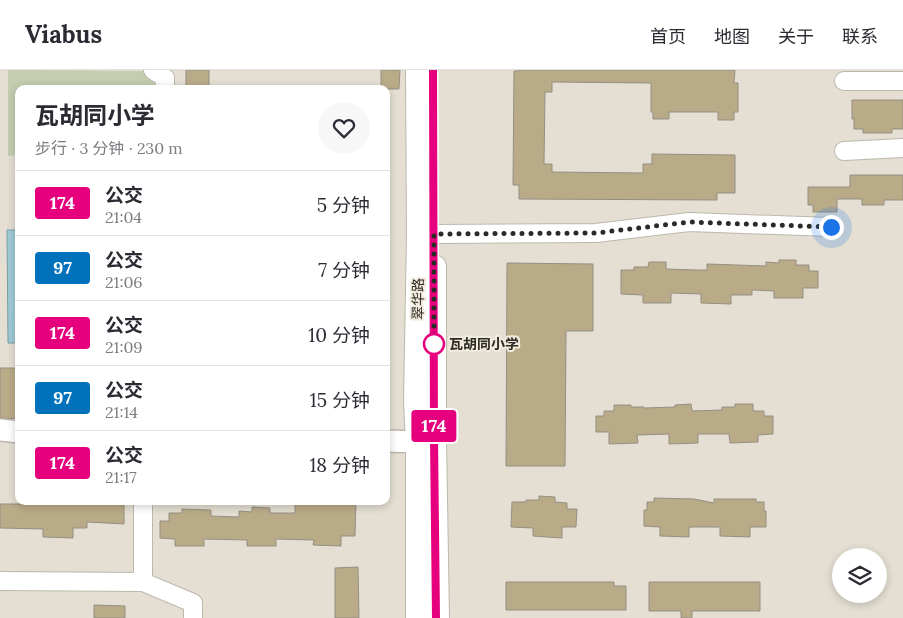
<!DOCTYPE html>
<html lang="zh">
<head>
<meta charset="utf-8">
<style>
  :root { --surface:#fff; --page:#f7f7f7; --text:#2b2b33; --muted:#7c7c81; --line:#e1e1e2 }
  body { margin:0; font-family:Lora,"Noto Sans SC",serif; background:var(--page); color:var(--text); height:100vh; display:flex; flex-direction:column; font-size:19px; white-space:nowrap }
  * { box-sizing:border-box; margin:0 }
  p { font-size:16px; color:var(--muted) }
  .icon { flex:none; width:28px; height:28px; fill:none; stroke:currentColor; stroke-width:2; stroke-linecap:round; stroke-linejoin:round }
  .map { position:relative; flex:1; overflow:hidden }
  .panel { position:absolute; left:15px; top:15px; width:375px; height:420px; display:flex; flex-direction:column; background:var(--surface); border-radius:10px; box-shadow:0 2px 8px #0003 }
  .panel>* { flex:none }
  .badge { padding:0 10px; border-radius:4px; font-size:18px; line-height:32px }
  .fabs { position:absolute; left:832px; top:478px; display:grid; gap:10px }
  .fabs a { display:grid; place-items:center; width:55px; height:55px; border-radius:50%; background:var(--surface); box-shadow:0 2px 8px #0003; font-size:25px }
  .you { position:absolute; width:25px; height:25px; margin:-12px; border:4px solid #fff; border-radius:50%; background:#1a73e8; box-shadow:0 0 0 8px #1a73e833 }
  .map>.badge { position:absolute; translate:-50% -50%; box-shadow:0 0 0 2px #fff }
  .round { display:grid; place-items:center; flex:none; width:52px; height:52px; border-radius:26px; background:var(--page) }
  .summary { display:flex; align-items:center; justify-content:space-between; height:85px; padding:0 20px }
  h1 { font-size:24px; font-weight:700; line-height:38px }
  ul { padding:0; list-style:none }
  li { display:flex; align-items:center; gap:15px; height:65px; padding:0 20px; border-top:1px solid var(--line) }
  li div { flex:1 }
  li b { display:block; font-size:19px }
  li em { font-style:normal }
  li .badge { min-width:55px; font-weight:700; text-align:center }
  header { display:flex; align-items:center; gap:30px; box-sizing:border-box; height:70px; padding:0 25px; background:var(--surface); border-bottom:1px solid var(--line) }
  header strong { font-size:24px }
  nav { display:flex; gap:28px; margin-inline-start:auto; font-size:18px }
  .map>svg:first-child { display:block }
  .green { fill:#c4cdb0 }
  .water { fill:#9fcbd9; stroke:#7c9ba3 }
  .building { fill:#baab88; stroke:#948f83 }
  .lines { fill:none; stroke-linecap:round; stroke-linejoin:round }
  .minor-casing { stroke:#bdb8ac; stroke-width:20 }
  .tertiary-casing { stroke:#bdb8ac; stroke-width:24 }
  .secondary-casing { stroke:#bdb8ac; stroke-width:26 }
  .minor { stroke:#fff; stroke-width:18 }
  .tertiary { stroke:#fff; stroke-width:21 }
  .secondary { stroke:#fff; stroke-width:24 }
  .line-casing { stroke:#fff; stroke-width:11 }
  .line { stroke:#e6007e; stroke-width:8 }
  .walk { stroke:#2c2a25; stroke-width:5; stroke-dasharray:0 9 }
  .stop-dot { fill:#fff; stroke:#e6007e; stroke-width:2.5 }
  .labels { text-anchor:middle; stroke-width:4; stroke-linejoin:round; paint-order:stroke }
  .street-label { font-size:14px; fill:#2c2a25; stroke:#f2ecdf }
  .stop-label { font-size:14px; font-weight:bold; fill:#2c2a25; stroke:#f2ecdf; text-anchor:start }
</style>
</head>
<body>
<header>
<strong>Viabus</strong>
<nav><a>首页</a><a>地图</a><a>关于</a><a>联系</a></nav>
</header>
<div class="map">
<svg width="903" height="548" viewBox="0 0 903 548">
  <rect width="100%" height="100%" fill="#e4dfd2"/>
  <!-- green -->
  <path class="green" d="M8,0L143,1L157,10V19H19V85L8,86Z"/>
  <!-- water -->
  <path class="water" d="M7,160H19V273H8Z"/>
  <!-- building -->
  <g class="building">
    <rect x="186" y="0" width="23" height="18"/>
    <path d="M381,0H400L399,19H381Z"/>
    <path d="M519,0H735L734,13H738V42H734V50H718V42H669V49H653V42H651V13L552,12V22H545L544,94H552V102L643,103V94H652V84L735,85V123H717V130L519,129V115H513L514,1H519Z"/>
    <path d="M852,30H903V59H892V63H863V59H854V49H852Z"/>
    <path d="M850,105H903V130H884V135H862V129H837V142H813V135H808V117H850Z"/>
    <path d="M779,190H796V195H809V201H818V218H803V228H774V221L752,220V225H731V234L701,233V224L671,223V233H643V225L621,224V200H634V197H648L649,192H666V199L696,200H707V194L766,196V192L779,193Z"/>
    <path d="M507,193L593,194V261H566L565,396H506Z"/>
    <path d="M0,298H19V349L0,348Z"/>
    <path d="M691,334L692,341L722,340V337H735V334H753V341H764V346H773V364L758,365V372L730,373L729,364H698V373L669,374V364L637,365L638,373L609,374V362H596V346H604V341H614V335H631V337H644V338L675,337V335Z"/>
    <path d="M539,426L555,427V432L567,433V439H577L576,457H562V468L533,466V458L511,457L512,432H526V430H539Z"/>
    <path d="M654,428L694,429L714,433V429H756V432H764V441H766V457H750V467L720,466V457H689V467L660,466V457L644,456V440H647V432H654Z"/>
    <path d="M24,431H124V454L87,452V458H73V468L43,467V459L0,458V434H24Z"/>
    <path d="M295,431H356L355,466H341V476L313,475L314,470L276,469V476H247V470L204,469V476H175V469L160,468V451H169V443H182V439L211,440V446L239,447V441L252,442V437L270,438V443H295Z"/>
    <path d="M358,497L359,548H335V498Z"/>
    <path d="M506,512H614V516H626V540H506Z"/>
    <path d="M649,512H760V541H692V548H681V541H649Z"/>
    <path d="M94,535L125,536V548H94Z"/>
  </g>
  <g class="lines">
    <defs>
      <g id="minor">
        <path d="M153,0L165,8V19"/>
        <path d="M844,11H903"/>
        <path d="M844,81L903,78"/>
        <path d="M434,164L596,163L689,152L831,157"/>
        <path d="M0,511L143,512L193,533V548"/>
        <path d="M143,512V431"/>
      </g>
      <g id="tertiary">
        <path d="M0,360L19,362"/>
        <path d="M386,371L418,372L433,369"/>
      </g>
      <g id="secondary">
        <path d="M418,0L419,165L416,332L418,372V548"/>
        <path d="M434,197V369L437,548"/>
      </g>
    </defs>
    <!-- minor casing -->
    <use href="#minor" class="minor-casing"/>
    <!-- tertiary casing -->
    <use href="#tertiary" class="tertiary-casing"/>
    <!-- secondary casing -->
    <use href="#secondary" class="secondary-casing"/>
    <!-- minor -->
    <use href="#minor" class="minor"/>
    <!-- tertiary -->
    <use href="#tertiary" class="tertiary"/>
    <!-- secondary -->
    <use href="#secondary" class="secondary"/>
  </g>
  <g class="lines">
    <defs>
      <path id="line" d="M433,0L434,369L436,548"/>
    </defs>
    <!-- line casing -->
    <use href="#line" class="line-casing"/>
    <!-- line -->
    <use href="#line" class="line"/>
    <!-- walk -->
    <path class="walk" d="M434,274V164L596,163L689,152L831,157"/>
  </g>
  <!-- markers -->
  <circle class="stop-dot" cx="434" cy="274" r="10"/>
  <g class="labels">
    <!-- street labels -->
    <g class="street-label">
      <text transform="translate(418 229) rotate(-89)" y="5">翠华路</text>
    </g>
    <!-- stop labels -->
    <g class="stop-label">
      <text x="449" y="279">瓦胡同小学</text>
    </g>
  </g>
</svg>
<div class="fabs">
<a><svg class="icon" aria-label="layers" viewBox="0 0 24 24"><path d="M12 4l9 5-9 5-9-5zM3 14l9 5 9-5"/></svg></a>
</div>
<div class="you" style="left:831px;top:157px"></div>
<b class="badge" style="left:434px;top:356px;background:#e6007e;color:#fff">174</b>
<section class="panel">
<div class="summary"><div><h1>瓦胡同小学</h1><p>步行 · 3 分钟 · 230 m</p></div><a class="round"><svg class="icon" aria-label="heart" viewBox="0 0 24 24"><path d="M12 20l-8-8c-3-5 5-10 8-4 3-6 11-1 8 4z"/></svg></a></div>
<ul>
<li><span class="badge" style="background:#e6007e;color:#fff">174</span><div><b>公交</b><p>21:04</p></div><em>5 分钟</em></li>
<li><span class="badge" style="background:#0072bc;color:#fff">97</span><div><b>公交</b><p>21:06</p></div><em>7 分钟</em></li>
<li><span class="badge" style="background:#e6007e;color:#fff">174</span><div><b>公交</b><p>21:09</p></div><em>10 分钟</em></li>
<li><span class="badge" style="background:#0072bc;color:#fff">97</span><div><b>公交</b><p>21:14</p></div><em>15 分钟</em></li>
<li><span class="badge" style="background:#e6007e;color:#fff">174</span><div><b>公交</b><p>21:17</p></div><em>18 分钟</em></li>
</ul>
</section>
</div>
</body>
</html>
